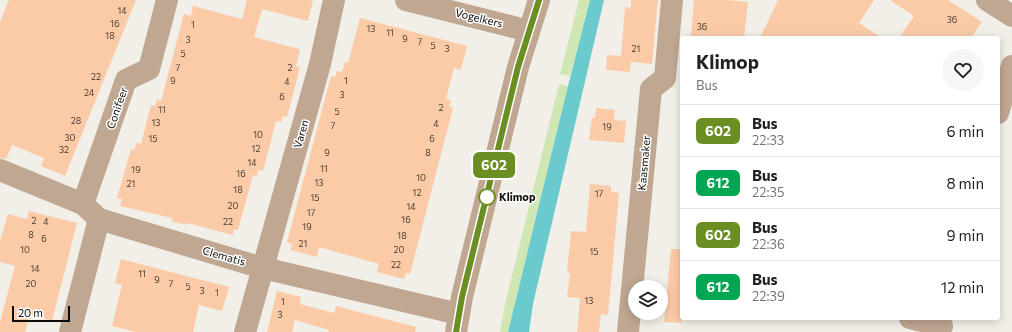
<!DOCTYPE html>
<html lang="en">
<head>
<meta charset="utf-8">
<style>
  :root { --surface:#fff; --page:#f6f6f6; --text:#222; --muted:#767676; --line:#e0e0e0 }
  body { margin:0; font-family:Commissioner,sans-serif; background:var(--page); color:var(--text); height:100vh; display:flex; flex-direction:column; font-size:15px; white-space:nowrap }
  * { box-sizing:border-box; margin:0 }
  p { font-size:13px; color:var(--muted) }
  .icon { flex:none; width:22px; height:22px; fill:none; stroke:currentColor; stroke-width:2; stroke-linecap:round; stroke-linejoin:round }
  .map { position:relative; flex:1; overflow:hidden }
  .sheet { position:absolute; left:680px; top:36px; width:320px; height:284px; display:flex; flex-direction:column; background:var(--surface); border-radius:4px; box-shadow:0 2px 10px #0003 }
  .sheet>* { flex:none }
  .badge { padding:0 8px; border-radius:6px; font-size:14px; line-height:26px }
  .fabs { position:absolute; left:628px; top:280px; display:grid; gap:8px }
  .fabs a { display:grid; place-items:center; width:40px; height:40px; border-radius:50%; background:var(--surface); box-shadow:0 2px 10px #0003; font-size:20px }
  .scale { position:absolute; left:12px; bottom:10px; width:58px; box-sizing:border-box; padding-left:4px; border:2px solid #0d0c09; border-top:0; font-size:11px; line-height:14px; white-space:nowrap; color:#0d0c09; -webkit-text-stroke:3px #fff; paint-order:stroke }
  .map>.badge { position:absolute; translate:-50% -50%; box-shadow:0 0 0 2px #fff }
  .round { display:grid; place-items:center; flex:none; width:42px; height:42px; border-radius:21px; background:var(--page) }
  .summary { display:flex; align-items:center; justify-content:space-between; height:68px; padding:0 16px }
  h1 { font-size:19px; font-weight:700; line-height:30px }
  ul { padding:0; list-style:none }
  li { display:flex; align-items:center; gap:12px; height:52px; padding:0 16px; border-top:1px solid var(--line) }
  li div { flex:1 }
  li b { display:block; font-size:15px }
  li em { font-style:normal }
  li .badge { min-width:44px; font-weight:700; text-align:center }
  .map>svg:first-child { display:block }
  .green { fill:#d0e7b4 }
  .water { fill:#6bcacd }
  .building { fill:#fbcba8 }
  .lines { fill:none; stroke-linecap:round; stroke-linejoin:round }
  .minor { stroke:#bfa792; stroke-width:22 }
  .tertiary { stroke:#bfa792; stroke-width:22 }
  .line-casing { stroke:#fff; stroke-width:9 }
  .line { stroke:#6b8e23; stroke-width:6 }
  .stop-dot { fill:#fff; stroke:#6b8e23; stroke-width:2 }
  .labels { text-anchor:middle; stroke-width:3; stroke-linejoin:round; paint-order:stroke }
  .number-label { font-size:9px; fill:#483c31 }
  .street-label { font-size:11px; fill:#0d0c09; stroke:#fff }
  .stop-label { font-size:11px; font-weight:bold; fill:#0d0c09; stroke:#fff; text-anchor:start }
</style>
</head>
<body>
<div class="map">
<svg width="1012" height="332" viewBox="0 0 1012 332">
  <rect width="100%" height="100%" fill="#f1efe7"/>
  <!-- green -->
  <g class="green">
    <path d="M579,0H590L570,76L560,74Z"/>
    <path d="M559,84L568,86L508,332H500L505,304Z"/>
  </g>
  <!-- water -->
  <path class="water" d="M590,0H604L533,304L529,332H508L568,86Z"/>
  <!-- building -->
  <g class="building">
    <path d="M9,0H136L65,176L41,166L44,158L12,145L6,159L0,158V22Z"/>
    <path d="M247,0H313L308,21L262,9L254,37L299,49L300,50L296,66L300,68L287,117L283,116L281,122L276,121L263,171L258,170L257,176L253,175L238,230L234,229L233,235L187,223L186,225L171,221L172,218L120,206L122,199L117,198L131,149L135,150L136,143L141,144L151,105L155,106L157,100L161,101L184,14L191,16L193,6L242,19Z"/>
    <path d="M631,0H658L652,64L631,62L630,72L606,70L607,55L621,56L625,7L631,8Z"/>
    <path d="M694,0H726L748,2L744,38H691Z"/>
    <path d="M778,0H874L859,23L882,38H760Z"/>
    <path d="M890,0H948L982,22L971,38H899L914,16Z"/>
    <path d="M360,18L467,46L461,70L454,68L446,99L451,100L449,106L453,108L410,274L406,273L404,279L377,272L379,264L319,247L317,257L290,250L292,244L287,242L331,76L335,77L337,71L342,72L345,62L348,63Z"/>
    <path d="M596,108L615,110L614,120L626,121L624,143L589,140L592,118H595Z"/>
    <path d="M590,184L611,186V192L619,193L617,216L608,315L601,314L599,332H577L580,298L567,297L570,273H567L571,231L586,232Z"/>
    <path d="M29,211L77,223L52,321L30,314L25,332H0V322L15,266L0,262V241L8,214L27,219Z"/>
    <path d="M671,249H682V323L664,322Z"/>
    <path d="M121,259L229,287L222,311L199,305L193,332H136L112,326L122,285L115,283Z"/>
    <path d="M277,291L301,297L300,304L334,313L336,306L416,327L415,332H329V330L295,320L292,332H267Z"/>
  </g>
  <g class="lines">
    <!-- minor -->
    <g class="minor">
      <path d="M406,0L529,31"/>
      <path d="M987,0L1012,16"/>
      <path d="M998,113L1012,66"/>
      <path d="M0,170L83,204L99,219L263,268L459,314"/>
      <path d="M83,204L126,80L149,69L167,0"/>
      <path d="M910,318L942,326"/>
      <path d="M70,332L99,219"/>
      <path d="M245,332L320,64L334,0"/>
      <path d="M628,332L651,89L665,78L672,0"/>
    </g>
    <!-- tertiary -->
    <path class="tertiary" d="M456,332L462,297L518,67L539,0"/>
  </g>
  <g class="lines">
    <defs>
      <path id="line" d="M456,332L462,297L518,67L539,0"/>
    </defs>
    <!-- line casing -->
    <use href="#line" class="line-casing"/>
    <!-- line -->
    <use href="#line" class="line"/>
  </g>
  <!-- markers -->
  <circle class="stop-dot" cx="487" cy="197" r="8"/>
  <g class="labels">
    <!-- number labels -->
    <g class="number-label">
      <text x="122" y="14">14</text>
      <text x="952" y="23">36</text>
      <text x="115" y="27">16</text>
      <text x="193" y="28">1</text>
      <text x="702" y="30">36</text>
      <text x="371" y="32">13</text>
      <text x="390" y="36">11</text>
      <text x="110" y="39">18</text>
      <text x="405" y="42">9</text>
      <text x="188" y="43">3</text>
      <text x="420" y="45">7</text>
      <text x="433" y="49">5</text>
      <text x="447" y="52">3</text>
      <text x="636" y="52">21</text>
      <text x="183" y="57">5</text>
      <text x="178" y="71">7</text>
      <text x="290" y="71">2</text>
      <text x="96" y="80">22</text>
      <text x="173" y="84">9</text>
      <text x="346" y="84">1</text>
      <text x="287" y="85">4</text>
      <text x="89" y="96">24</text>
      <text x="342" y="98">3</text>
      <text x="282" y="100">6</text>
      <text x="441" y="111">2</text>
      <text x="162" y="113">11</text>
      <text x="337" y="115">5</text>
      <text x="76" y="124">28</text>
      <text x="156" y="126">13</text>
      <text x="436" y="127">4</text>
      <text x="333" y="129">7</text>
      <text x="607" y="130">19</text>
      <text x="258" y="138">10</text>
      <text x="70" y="141">30</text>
      <text x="153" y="142">15</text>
      <text x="432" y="142">6</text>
      <text x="256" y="152">12</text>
      <text x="64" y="153">32</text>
      <text x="327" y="156">9</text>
      <text x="428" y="156">8</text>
      <text x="252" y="166">14</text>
      <text x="324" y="172">11</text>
      <text x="136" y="173">19</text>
      <text x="241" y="177">16</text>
      <text x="421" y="181">10</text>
      <text x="319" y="186">13</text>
      <text x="131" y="187">21</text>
      <text x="238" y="193">18</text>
      <text x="417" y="196">12</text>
      <text x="599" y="197">17</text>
      <text x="315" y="201">15</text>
      <text x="233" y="209">20</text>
      <text x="411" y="210">14</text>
      <text x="311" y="216">17</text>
      <text x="406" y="223">16</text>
      <text x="34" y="224">2</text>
      <text x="46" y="225">4</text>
      <text x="228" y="225">22</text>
      <text x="307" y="230">19</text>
      <text x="31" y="238">8</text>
      <text x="402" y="239">18</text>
      <text x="44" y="242">6</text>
      <text x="303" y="247">21</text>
      <text x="25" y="253">10</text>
      <text x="399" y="253">20</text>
      <text x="594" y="255">15</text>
      <text x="396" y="268">22</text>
      <text x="35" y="272">14</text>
      <text x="142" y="277">11</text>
      <text x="157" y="283">9</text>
      <text x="31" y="287">20</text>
      <text x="171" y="287">7</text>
      <text x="188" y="290">5</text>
      <text x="202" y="294">3</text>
      <text x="217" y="296">1</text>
      <text x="589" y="304">13</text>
      <text x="283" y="305">1</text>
      <text x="280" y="318">3</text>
    </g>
    <!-- street labels -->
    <g class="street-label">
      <text transform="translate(479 18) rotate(14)" y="4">Vogelkers</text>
      <text transform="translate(117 108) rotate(-71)" y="4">Conifeer</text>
      <text transform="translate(301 134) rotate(-74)" y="4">Varen</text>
      <text transform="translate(644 163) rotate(-85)" y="4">Kaasmaker</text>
      <text transform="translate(224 256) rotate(16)" y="4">Clematis</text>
    </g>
    <!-- stop labels -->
    <g class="stop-label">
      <text x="499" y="201">Klimop</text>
    </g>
  </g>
</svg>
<div class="fabs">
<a><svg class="icon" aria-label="layers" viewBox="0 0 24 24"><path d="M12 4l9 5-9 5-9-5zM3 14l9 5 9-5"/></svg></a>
</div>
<div class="scale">20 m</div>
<b class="badge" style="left:494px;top:165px;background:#6b8e23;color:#fff">602</b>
<section class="sheet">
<div class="summary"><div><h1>Klimop</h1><p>Bus</p></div><a class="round"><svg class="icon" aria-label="heart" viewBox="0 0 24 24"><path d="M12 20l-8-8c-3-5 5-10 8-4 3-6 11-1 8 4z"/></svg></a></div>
<ul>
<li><span class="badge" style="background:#6b8e23;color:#fff">602</span><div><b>Bus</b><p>22:33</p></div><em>6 min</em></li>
<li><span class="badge" style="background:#00a651;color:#fff">612</span><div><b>Bus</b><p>22:35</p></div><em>8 min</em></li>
<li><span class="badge" style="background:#6b8e23;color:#fff">602</span><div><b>Bus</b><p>22:36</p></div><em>9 min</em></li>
<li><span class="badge" style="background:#00a651;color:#fff">612</span><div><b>Bus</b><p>22:39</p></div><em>12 min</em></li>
</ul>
</section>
</div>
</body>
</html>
